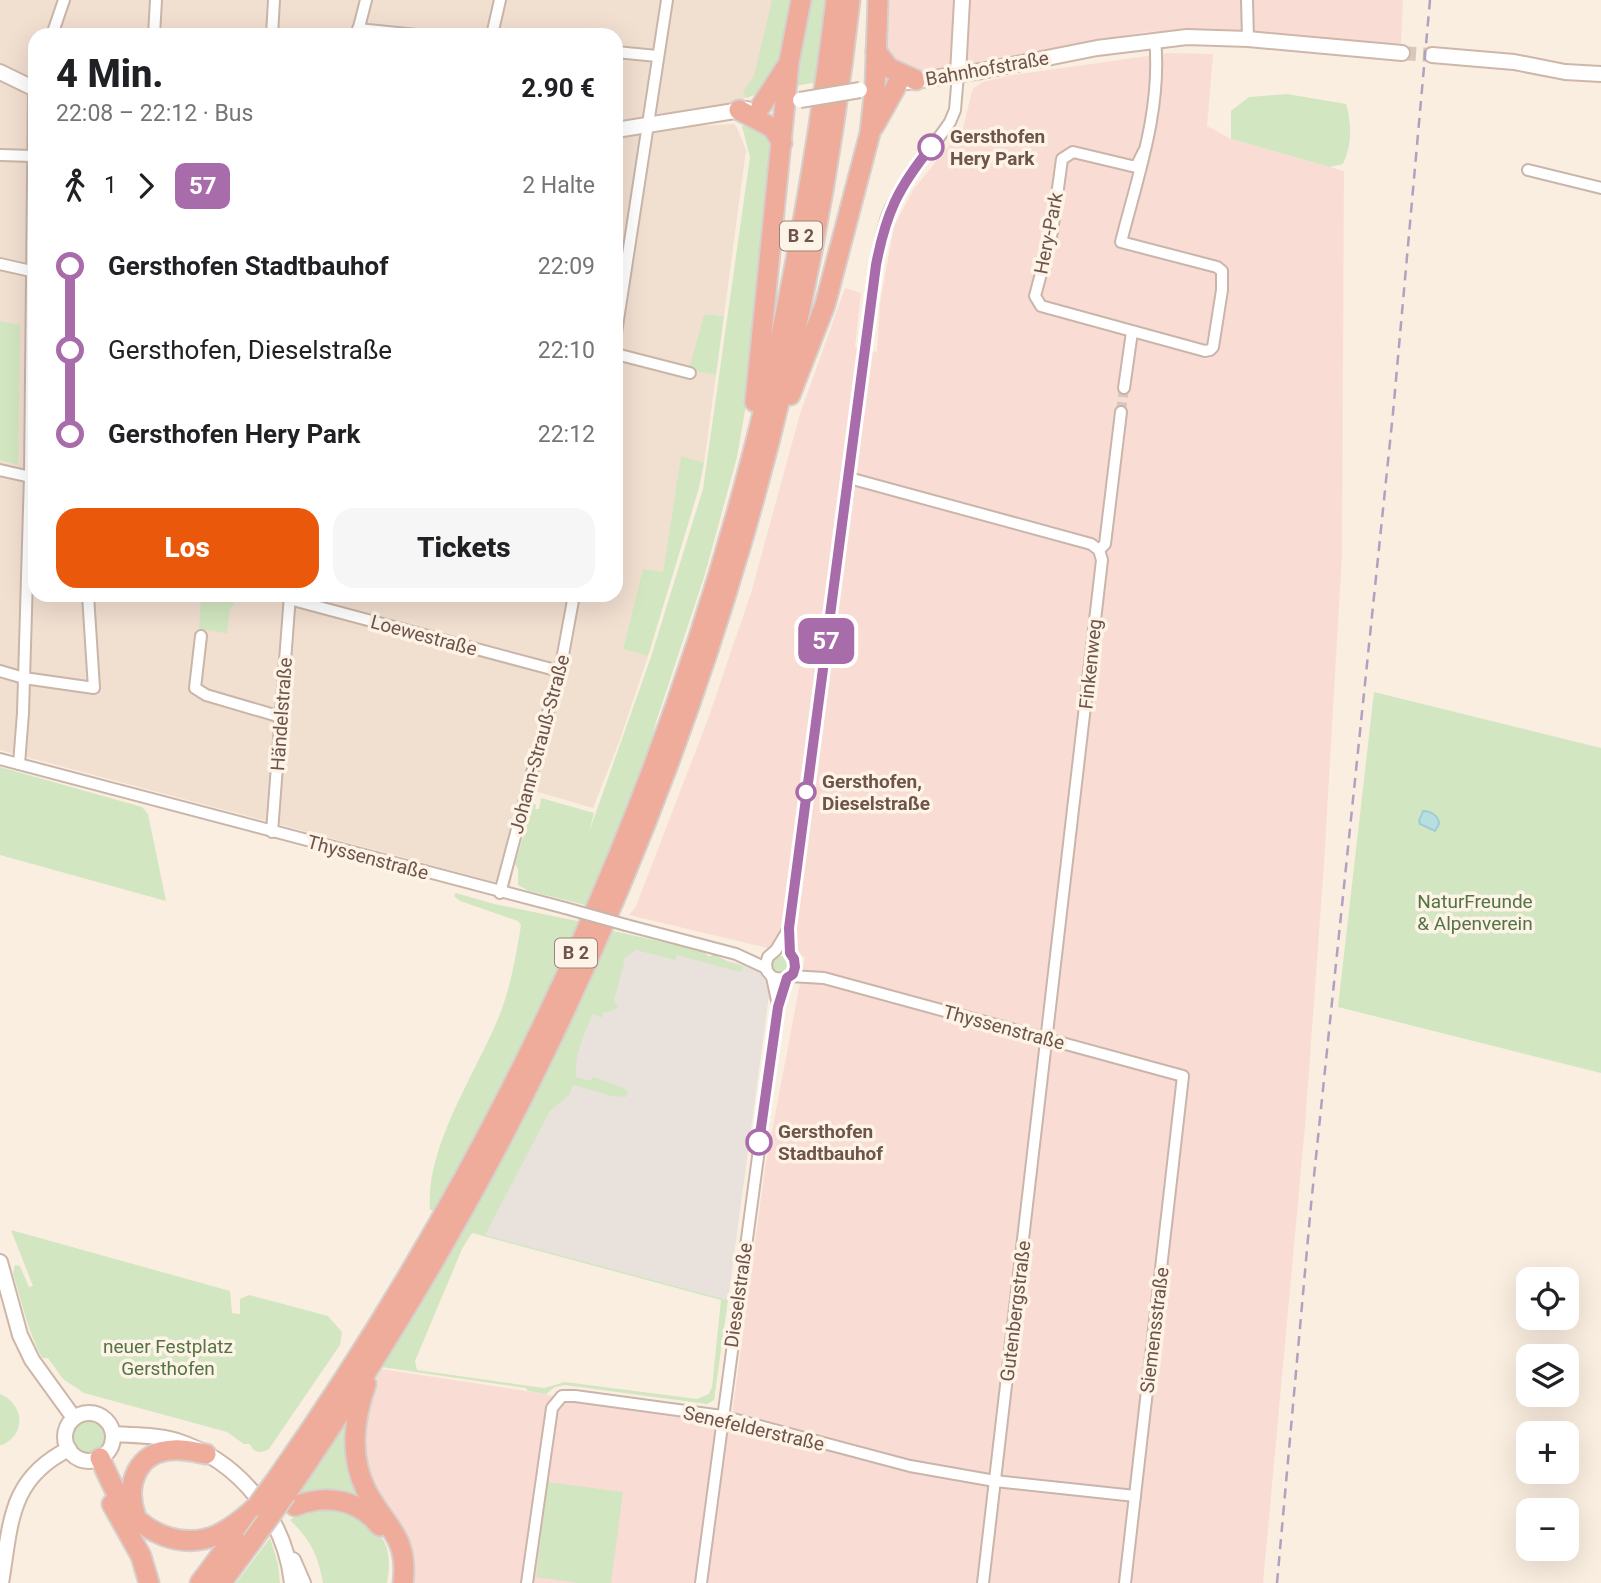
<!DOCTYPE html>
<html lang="de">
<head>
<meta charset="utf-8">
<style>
  :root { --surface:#fff; --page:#f6f6f6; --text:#202124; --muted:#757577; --accent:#ea580c }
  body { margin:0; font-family:Roboto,sans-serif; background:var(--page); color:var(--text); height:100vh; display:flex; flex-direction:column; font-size:26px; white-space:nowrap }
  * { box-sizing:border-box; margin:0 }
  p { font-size:23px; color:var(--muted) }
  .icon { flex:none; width:38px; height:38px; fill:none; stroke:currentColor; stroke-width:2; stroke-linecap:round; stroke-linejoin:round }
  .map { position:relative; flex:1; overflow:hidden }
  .sheet { position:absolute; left:28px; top:28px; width:595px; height:574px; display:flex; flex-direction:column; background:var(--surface); border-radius:21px; box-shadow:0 7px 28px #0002 }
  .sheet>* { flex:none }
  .badge { padding:0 14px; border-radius:10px; font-size:24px; line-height:46px }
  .controls { position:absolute; left:1516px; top:1267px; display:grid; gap:14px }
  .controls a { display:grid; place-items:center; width:63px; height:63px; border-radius:14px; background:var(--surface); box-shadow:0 7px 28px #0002; font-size:35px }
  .map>.badge { position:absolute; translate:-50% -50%; box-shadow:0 0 0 4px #fff }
  .legs { display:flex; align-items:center; gap:10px; height:77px; padding:0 28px; font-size:23px }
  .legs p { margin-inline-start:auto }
  .overview { display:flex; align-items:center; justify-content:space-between; height:119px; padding:0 28px }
  h1 { font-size:38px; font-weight:800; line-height:52px }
  .primary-button { display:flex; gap:14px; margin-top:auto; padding:14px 28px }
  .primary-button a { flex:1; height:80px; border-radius:21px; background:var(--accent); color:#fff; font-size:28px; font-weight:800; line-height:80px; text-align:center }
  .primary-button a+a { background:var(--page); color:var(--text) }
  ul { padding:0 28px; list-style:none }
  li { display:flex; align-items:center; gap:24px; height:84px; font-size:26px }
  li i { display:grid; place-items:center; width:10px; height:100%; margin:0 9px; background:currentColor }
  li i::after { content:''; width:18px; height:18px; margin:-9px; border:5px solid; border-radius:50%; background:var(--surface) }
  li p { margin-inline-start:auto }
  li:first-child i { background:linear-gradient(#0000 50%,currentColor 0) }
  li:last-child i { background:linear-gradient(currentColor 50%,#0000 0) }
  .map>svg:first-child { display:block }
  .residential { fill:#f1dfd0 }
  .commercial { fill:#f9ddd5 }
  .industrial { fill:#e9e1dc }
  .green { fill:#d2e6c1; fill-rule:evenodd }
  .water { fill:#b7dee1; stroke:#9eced2; stroke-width:2 }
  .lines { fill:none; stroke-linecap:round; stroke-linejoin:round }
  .street-tunnel { stroke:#d7c8ba; stroke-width:10; stroke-dasharray:10 5; stroke-linecap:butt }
  .secondary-tunnel { stroke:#d7c8ba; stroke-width:14; stroke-dasharray:14 7; stroke-linecap:butt }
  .street-casing { stroke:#c9b5a9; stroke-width:14 }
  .secondary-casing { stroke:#ceb7a9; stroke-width:18 }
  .highway-casing { stroke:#d6cfcc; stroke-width:23 }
  .street { stroke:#fff; stroke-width:10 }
  .secondary { stroke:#fff; stroke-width:14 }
  .highway { stroke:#f0ac9b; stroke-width:19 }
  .rail { stroke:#b0a1c1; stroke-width:2.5; stroke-dasharray:10 7; stroke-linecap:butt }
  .street-bridge-casing { stroke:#c9b5a9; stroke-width:14; stroke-linecap:butt }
  .secondary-bridge-casing { stroke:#ceb7a9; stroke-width:18; stroke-linecap:butt }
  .highway-bridge-casing { stroke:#d6cfcc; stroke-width:23; stroke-linecap:butt }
  .street-bridge { stroke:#fff; stroke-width:10 }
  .secondary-bridge { stroke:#fff; stroke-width:14 }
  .highway-bridge { stroke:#f0ac9b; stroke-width:19 }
  .line-1-casing { stroke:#fff; stroke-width:16 }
  .line-1 { stroke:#a86cab; stroke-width:10 }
  .stop-1-dot { fill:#fff; stroke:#a86cab; stroke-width:3.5 }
  .labels { text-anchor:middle; stroke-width:7; stroke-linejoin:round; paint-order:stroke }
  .shield { fill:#fdf3e6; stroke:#998479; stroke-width:2 }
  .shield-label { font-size:18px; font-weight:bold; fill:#6e544a }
  .street-label { font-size:19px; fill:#6e544a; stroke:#fdf3e6 }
  .stop-label { font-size:19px; font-weight:bold; fill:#6e544a; stroke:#fdf3e6; text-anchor:start }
  .park-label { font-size:19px; fill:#547443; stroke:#fdf3e6 }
</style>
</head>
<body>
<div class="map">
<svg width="1601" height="1583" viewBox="0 0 1601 1583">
  <rect width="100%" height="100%" fill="#faeee0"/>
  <!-- residential -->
  <g class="residential">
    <path d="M0,0H780L771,47L742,104L616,127V35H35V82L0,64Z"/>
    <path d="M0,82L35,97V595H616V134L652,128L734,124L737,128L746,150L724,316L704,314L690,370L716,375L704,463L681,457L663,572L643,570L623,649L648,656L619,742L593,808L531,790L510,886L0,750Z"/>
  </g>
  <!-- commercial -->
  <g class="commercial">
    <path d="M886,0H1403L1401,44L1182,30L1145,32L957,67L909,73L881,51Z"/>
    <path d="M1169,53L1213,54L1207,126L1231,139L1344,171L1342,555L1324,864L1305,1126L1263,1583H406L372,1489L361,1439L366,1401L381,1369L546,1394L562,1400L731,1423L765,1168L805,957L629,915L636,906L708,719L751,593L800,414L845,288L861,293L855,347L877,352L880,304L894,226L913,190L963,128L972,91L975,87L983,82L1012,75Z"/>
  </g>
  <!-- industrial -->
  <path class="industrial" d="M628,935L756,968L770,988L728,1300L484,1235L550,1111Z"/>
  <!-- green -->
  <g class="green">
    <path d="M772,0H795L785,52L763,92L746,98L743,92L754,76Z"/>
    <path d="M807,0H829L820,49L818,82L795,86Z"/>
    <path d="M1287,94L1346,104C1352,125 1352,144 1343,164L1330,167L1231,139V111L1249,97Z"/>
    <path d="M747,125L774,138L752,370L737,457L705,574L656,722L648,756L589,906L529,891L518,885V869L515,864L533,803L536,805L535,809H539L541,798L594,813L589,832L651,657L703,489L750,157L742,126Z"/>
    <path d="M704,314L724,316L716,375L689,370Z"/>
    <path d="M0,321L20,325L18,465L0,460Z"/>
    <path d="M681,456L704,463L699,488L648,656L623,649L643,569L663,572Z"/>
    <path d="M201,595H231L234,605L230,608L227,633L199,629Z"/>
    <path d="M1374,692L1601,748V1073L1338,1007Z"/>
    <path d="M0,767L142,807L148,814L166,901L0,855Z"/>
    <path d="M456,893L494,904L582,922L541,1015L440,1210H430C425,1146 476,1074 500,1014C511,985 516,956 521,925L518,921L460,901L454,896Z"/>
    <path d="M609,930L703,951L709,957L714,954L730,963L742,966L743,970L740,972L677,955L675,960L636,950L623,959L624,964L614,1000L618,1006L614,1010L603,1013L602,1018L593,1014C584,1035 574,1055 576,1077L589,1081L594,1077L624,1088L628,1093L626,1097L612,1096L573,1085L569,1095L550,1111L485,1235L728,1300L714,1400L707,1404L565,1385L555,1387L546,1394L528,1391L526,1388L381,1367L418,1304ZM472,1233L721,1300L712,1387L709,1394L697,1399L565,1382L544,1388L417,1370L415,1361L462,1249Z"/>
    <circle cx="781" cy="965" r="9"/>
    <path d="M11,1230L230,1291L232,1313L240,1314V1299L249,1295L328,1316L342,1332L340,1345L269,1449C261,1454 253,1453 250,1444H244L227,1432L84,1393L63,1379L48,1358H42C28,1332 22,1302 13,1274L15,1265L20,1266L29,1287L33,1286Z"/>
    <path d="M0,1394C24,1404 27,1434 2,1445H0Z"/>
    <path d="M352,1413L372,1511L294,1502Z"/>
    <circle cx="89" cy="1437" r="20"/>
    <path d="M548,1482L623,1492L611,1583H579L536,1577Z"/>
    <path d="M337,1505C373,1527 396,1534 387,1583H323C318,1554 310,1540 290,1520L301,1513Z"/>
    <path d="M270,1538L278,1564L280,1583H236Z"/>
  </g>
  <!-- water -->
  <path class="water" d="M1423,811C1431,811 1439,816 1439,824L1435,831L1420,824L1419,821Z"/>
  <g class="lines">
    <!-- street-tunnel -->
    <path class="street-tunnel" d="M1121,412L1124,388"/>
    <!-- secondary-tunnel -->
    <path class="secondary-tunnel" d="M1402,53L1432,55"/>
    <defs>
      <g id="street">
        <path d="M1247,0L1248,39"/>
        <path d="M358,29L417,35"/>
        <path d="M52,35L64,0"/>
        <path d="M154,35L156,0"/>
        <path d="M272,35L274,0"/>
        <path d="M357,35L366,0"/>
        <path d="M492,35L500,0"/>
        <path d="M616,52L657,56"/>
        <path d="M1144,151L1136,167L1073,152L1062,159L1052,232L1035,296L1041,306L1205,351L1210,350L1213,347L1222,290V271L1217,267L1121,242C1138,175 1162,109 1155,39"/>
        <path d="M0,155L33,156"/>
        <path d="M1528,170L1601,188"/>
        <path d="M0,264L31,271"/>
        <path d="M616,333L667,0"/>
        <path d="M616,354L690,373"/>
        <path d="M1124,388L1132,332"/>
        <path d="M0,470L35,478"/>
        <path d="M849,478L1091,544L1099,550L1102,560L983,1583"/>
        <path d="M1099,550L1105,544L1121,412"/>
        <path d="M289,599L559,671"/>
        <path d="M201,636L195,688L206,695L281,717"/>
        <path d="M0,671L24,678L94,688L88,595"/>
        <path d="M0,759L565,908"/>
        <path d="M19,764L23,713L30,476L34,84"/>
        <path d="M272,832L290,595"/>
        <path d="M500,893L562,660L574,595"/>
        <path d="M626,925L736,954L766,968"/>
        <path d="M790,976L824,978L1183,1076L1125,1583"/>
        <path d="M772,977C783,981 798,976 795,961C794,958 791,955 790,951C788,944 789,935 789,928L876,265C879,248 882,229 889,212C903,178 930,152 950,122L955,110L958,74"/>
        <path d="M778,1005L772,977L767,971L766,964L768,957L776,950L788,930"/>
        <path d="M527,1583L552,1408L562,1396H575L722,1416L910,1466L995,1481L1135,1496"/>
        <path d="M701,1583L778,1007L787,978"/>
      </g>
      <g id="secondary">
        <path d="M1432,55L1514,62L1565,72L1601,74"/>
        <path d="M0,72L35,89"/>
        <path d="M958,74L962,0"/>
        <path d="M907,82L981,71L1097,48L1187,37L1248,39L1402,53"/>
        <path d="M616,130L747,109"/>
        <path d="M0,1262L20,1335L32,1360L74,1418"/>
        <circle cx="89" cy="1437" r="24"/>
        <path d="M113,1434C134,1435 156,1435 177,1441C239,1461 285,1518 292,1583"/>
        <path d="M293,1560L303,1583"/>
        <path d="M1,1583C11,1525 8,1479 69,1449"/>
      </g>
      <g id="highway">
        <path d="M876,51L889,68L916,80"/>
        <path d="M761,106L787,66"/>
        <path d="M739,110L773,128L782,143"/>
        <path d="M874,126L898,83"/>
        <path d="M790,395L825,305L870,133L875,87L878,0"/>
        <path d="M755,402L789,62L801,0"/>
        <path d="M366,1384C354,1419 349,1455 366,1490C384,1526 409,1535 403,1583"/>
        <path d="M100,1458C107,1473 113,1489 122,1502C143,1533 181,1550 217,1535C232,1528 245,1517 257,1506"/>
        <path d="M276,1480C514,1141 688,754 778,349C803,233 822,117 836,0"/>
        <path d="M286,1494C379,1358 465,1216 537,1068C702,734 809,371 850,0"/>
        <path d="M112,1504L141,1556L149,1583"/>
        <path d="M295,1506C327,1494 358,1499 380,1526"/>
        <path d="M135,1514C125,1484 138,1451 173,1450C184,1449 195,1452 206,1454"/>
        <path d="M200,1583L244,1524"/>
        <path d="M221,1583L252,1541"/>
      </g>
    </defs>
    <!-- street casing -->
    <use href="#street" class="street-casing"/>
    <!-- secondary casing -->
    <use href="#secondary" class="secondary-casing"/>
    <!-- highway casing -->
    <use href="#highway" class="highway-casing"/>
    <!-- street -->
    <use href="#street" class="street"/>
    <!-- secondary -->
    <use href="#secondary" class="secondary"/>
    <!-- highway -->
    <use href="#highway" class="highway"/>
    <!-- rail -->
    <path class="rail" d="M1277,1583L1311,1205L1393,413L1430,0"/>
    <defs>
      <path id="street-bridge" d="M565,908L626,925"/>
      <path id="secondary-bridge" d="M800,100L860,90"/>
      <g id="highway-bridge">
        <path d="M257,1506L276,1480"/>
        <path d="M252,1541L286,1494"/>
      </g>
    </defs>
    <!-- street-bridge casing -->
    <use href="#street-bridge" class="street-bridge-casing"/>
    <!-- secondary-bridge casing -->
    <use href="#secondary-bridge" class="secondary-bridge-casing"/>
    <!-- highway-bridge casing -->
    <use href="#highway-bridge" class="highway-bridge-casing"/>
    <!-- street-bridge -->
    <use href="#street-bridge" class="street-bridge"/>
    <!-- secondary-bridge -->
    <use href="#secondary-bridge" class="secondary-bridge"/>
    <!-- highway-bridge -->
    <use href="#highway-bridge" class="highway-bridge"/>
  </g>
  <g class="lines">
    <defs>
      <path id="line-1" d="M759,1142L778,1007L787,978L793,974L795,967L794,959L790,953L789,928L876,265C886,213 898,188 931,147"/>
    </defs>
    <!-- line-1 casing -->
    <use href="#line-1" class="line-1-casing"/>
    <!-- line-1 -->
    <use href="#line-1" class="line-1"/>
  </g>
  <!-- markers -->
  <g class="stop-1-dot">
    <circle cx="931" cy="147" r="12"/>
    <circle cx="806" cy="792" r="9"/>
    <circle cx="759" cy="1142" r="12"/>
  </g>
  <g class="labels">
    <!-- shield labels -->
    <g class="shield">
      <rect x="780" y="221.5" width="42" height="29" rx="5"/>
      <rect x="555" y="938.5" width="42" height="29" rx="5"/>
    </g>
    <g class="shield-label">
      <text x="801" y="242">B 2</text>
      <text x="576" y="959">B 2</text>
    </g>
    <!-- street labels -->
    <g class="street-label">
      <text transform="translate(987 68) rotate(-10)" y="7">Bahnhofstraße</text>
      <text transform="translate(1048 233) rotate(-79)" y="7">Hery-Park</text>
      <text transform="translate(424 635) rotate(15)" y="7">Loewestraße</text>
      <text transform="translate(1090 664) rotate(-84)" y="7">Finkenweg</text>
      <text transform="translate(281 714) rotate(-86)" y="7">Händelstraße</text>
      <text transform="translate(539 744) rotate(-75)" y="7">Johann-Strauß-Straße</text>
      <text transform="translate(368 857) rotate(15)" y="7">Thyssenstraße</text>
      <text transform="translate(1004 1027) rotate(15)" y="7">Thyssenstraße</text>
      <text transform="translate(738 1295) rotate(-82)" y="7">Dieselstraße</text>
      <text transform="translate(1015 1311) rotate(-83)" y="7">Gutenbergstraße</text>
      <text transform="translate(1154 1330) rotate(-83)" y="7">Siemensstraße</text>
      <text transform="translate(754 1428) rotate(13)" y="7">Senefelderstraße</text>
    </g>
    <!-- stop labels -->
    <g class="stop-label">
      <text x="950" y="143">Gersthofen<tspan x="950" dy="22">Hery Park</tspan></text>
      <text x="822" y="788">Gersthofen,<tspan x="822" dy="22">Dieselstraße</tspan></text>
      <text x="778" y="1138">Gersthofen<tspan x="778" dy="22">Stadtbauhof</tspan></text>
    </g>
    <!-- park labels -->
    <g class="park-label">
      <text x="1475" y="908">NaturFreunde<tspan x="1475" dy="22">&amp; Alpenverein</tspan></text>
      <text x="168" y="1353">neuer Festplatz<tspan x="168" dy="22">Gersthofen</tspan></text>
    </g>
  </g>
</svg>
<div class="controls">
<a><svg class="icon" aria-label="locate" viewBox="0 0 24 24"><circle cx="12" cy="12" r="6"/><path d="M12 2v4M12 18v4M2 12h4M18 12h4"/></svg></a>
<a><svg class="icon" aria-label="layers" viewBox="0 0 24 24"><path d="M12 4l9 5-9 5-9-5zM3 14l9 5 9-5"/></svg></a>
<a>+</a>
<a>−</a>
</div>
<b class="badge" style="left:826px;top:641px;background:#a86cab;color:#fff">57</b>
<section class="sheet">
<div class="overview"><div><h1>4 Min.</h1><p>22:08 – 22:12 · Bus</p></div><b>2.90 €</b></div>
<div class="legs"><svg class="icon" aria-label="walk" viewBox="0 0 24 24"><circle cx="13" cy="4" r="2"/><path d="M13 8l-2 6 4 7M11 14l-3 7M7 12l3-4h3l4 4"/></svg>1<svg class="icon" aria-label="forward" viewBox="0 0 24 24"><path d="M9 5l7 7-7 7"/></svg><b class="badge" style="background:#a86cab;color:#fff">57</b><p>2 Halte</p></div>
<ul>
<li><i style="color:#a86cab"></i><b>Gersthofen Stadtbauhof</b><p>22:09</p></li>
<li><i style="color:#a86cab"></i><span>Gersthofen, Dieselstraße</span><p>22:10</p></li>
<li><i style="color:#a86cab"></i><b>Gersthofen Hery Park</b><p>22:12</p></li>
</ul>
<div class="primary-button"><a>Los</a><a>Tickets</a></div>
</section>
</div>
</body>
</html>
